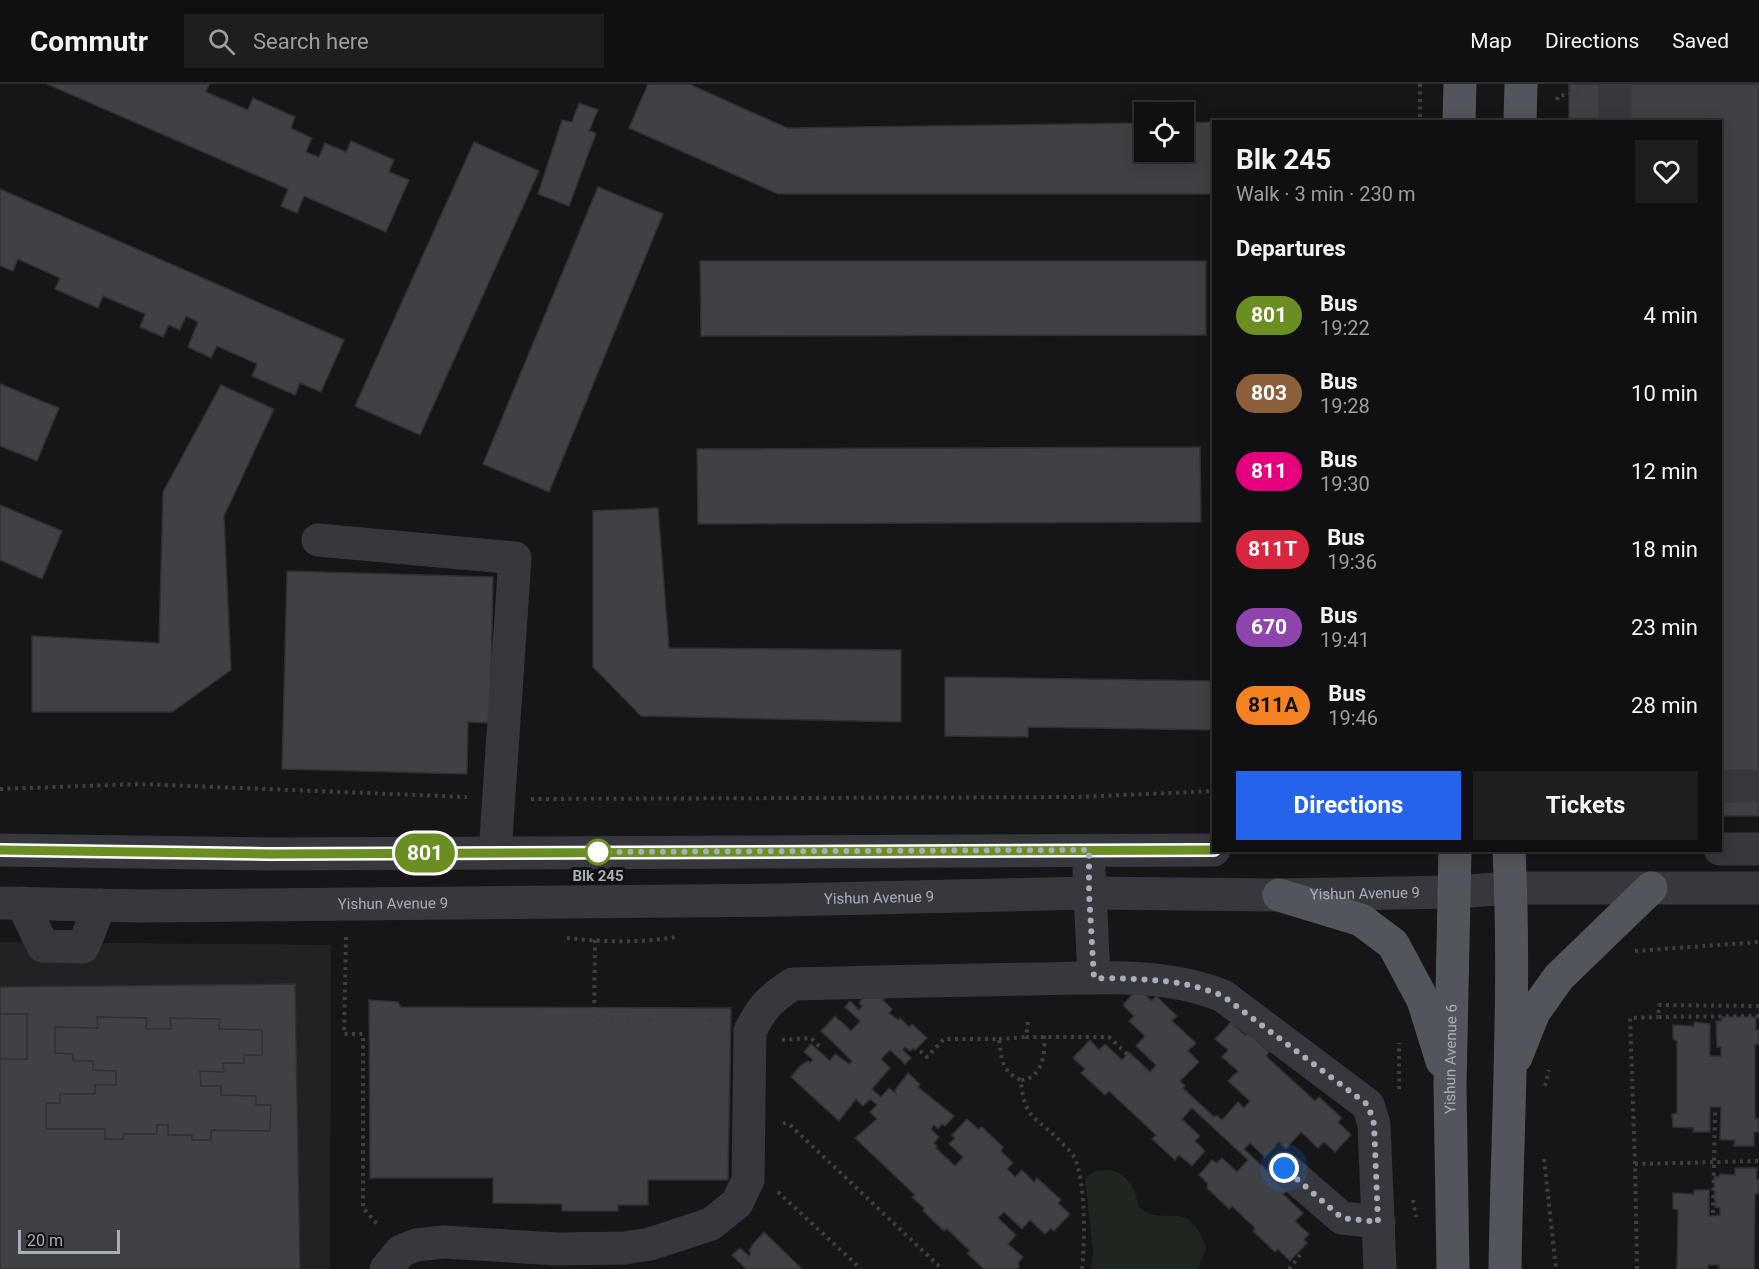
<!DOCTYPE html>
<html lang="en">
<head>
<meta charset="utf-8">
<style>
  :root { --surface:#101012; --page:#1e1e20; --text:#f1f3f6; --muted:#9c9d9f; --line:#303032; --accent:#2563eb }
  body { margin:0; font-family:Roboto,sans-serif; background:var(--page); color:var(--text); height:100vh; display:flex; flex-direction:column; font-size:22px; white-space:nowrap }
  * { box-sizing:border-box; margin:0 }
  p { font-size:20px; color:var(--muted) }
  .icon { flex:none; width:33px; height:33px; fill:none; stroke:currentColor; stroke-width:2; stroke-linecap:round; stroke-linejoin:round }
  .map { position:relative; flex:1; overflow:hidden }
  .panel { position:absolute; left:1212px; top:36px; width:510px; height:732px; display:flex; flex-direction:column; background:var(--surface); border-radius:0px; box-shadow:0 3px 15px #0003,0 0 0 2px var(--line) }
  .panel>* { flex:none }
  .badge { padding:0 12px; border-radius:20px; font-size:21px; line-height:39px }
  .controls { position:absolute; left:1134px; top:18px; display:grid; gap:12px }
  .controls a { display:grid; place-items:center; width:60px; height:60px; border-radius:0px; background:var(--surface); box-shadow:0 3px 15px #0003,0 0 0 2px var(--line); font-size:30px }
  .scale { position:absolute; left:18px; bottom:15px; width:102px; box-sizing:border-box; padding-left:6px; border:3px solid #a8adb8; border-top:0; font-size:16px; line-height:21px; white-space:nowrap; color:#a8adb8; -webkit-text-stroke:4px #111113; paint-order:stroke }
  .you { position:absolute; width:30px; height:30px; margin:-15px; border:4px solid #fff; border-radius:50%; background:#1a73e8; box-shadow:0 0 0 9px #1a73e833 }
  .map>.badge { position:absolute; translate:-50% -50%; box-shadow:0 0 0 3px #fff }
  h2 { padding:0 24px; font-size:22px; line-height:54px }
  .round { display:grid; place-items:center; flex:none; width:63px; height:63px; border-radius:0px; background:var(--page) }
  .headline { display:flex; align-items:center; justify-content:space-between; height:102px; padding:0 24px }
  h1 { font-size:28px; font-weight:700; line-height:45px }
  .button { display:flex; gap:12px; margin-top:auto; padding:12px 24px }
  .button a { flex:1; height:69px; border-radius:0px; background:var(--accent); color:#fff; font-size:24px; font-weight:700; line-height:69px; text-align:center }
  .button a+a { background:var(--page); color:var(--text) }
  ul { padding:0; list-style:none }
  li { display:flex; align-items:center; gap:18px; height:78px; padding:0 24px }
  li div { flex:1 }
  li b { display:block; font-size:22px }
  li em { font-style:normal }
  li .badge { min-width:66px; font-weight:700; text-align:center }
  header { display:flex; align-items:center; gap:36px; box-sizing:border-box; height:84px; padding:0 30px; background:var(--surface); border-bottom:2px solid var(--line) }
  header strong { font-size:28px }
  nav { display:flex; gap:33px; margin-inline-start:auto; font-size:21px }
  .search { width:420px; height:54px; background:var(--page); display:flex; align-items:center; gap:15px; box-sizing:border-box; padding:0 21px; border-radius:0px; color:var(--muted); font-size:22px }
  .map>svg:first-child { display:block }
  .built { fill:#222225 }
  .green { fill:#1e261f }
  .building { fill:#404145; stroke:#303034; stroke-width:1.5 }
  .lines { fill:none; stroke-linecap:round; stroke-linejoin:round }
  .path { stroke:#3d3f44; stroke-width:4; stroke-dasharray:3 4.5; stroke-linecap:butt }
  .minor { stroke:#37383d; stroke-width:33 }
  .major { stroke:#53555c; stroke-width:33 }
  .line-casing { stroke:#fff; stroke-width:14 }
  .line { stroke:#6b8e23; stroke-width:9 }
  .walk { stroke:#a8adb8; stroke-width:6; stroke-dasharray:0 10.8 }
  .stop-dot { fill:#fff; stroke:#6b8e23; stroke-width:3 }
  .labels { text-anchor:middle; stroke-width:6; stroke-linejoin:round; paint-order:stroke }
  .stop-label { font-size:15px; font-weight:bold; fill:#a8adb8; stroke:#111113 }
  .street-label { font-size:15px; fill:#a8adb8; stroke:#111113 }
</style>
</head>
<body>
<header>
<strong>Commutr</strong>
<div class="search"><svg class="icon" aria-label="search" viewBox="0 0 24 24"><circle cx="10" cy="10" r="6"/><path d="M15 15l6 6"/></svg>Search here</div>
<nav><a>Map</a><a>Directions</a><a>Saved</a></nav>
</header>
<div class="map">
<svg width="1759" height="1185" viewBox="0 0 1759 1185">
  <rect width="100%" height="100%" fill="#161618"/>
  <!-- built -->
  <path class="built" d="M0,858L331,861L330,1185H0Z"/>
  <!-- green -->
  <path class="green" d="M1108,1086C1126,1087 1137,1107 1139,1123C1166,1146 1188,1110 1206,1164L1198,1185H1091L1093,1168L1085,1094L1095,1087Z"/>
  <!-- building -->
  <g class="building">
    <path d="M47,0H209L206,8L248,26L253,14L295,33L291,44L312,54L306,68L319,73L325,59L346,68L351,57L394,76L389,88L409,96L386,148L304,112L297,129L281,122L288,105Z"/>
    <path d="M648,0H689L787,44L1144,39V68H1184V39L1214,38V110H778L629,44Z"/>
    <path d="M1569,0H1759V732H1720V38H1569Z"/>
    <path d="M579,19L598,26L589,47L596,49L569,122L538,110L562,36L572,38Z"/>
    <path d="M1352,36V38H1280Z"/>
    <path d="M474,58L539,87L420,351L355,322Z"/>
    <path d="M598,103L663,130L549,408L483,380Z"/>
    <path d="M0,105L344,256L321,308L300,299L295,311L252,292L257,280L217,262L211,274L188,263L198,238L186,232L180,246L169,241L163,253L140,243L145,230L103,212L98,224L55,205L60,194L18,175L13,187L0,182Z"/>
    <path d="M700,177H1206V251L701,252Z"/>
    <path d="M0,300L59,324L37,377L0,362Z"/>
    <path d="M221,301L274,325L224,432L231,586L172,628H32V552L159,559L163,408Z"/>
    <path d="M1200,363L1201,438L698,440L697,365Z"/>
    <path d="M0,421L62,447L42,495L0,476Z"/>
    <path d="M658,424L669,564L901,566V638L641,632L593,583V427Z"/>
    <path d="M287,487L493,493L490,639L468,638L467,690L282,685Z"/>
    <path d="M945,593L1214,597V646L1028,643V653L945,652Z"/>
    <path d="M295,900L300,1185H0V903Z"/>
    <path d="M1138,904L1152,917L1156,912L1177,932L1172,937L1196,959L1188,967L1199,978L1180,997L1185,1002L1183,1004L1214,1033L1216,1031L1222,1036L1238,1018L1244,1024L1250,1017L1228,997L1238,987L1222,973L1228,966L1215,955L1231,938L1245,951L1247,948L1269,968L1266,972L1315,1017L1319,1013L1342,1034L1338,1038L1351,1051L1335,1068L1324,1058L1318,1064L1301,1048L1286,1065L1279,1058L1265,1073L1250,1059L1244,1065L1288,1106L1283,1110L1303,1129L1295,1137L1309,1150L1304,1156L1307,1159L1290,1177L1278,1165L1275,1168L1253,1147L1255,1144L1232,1122L1229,1125L1207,1104L1208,1100L1199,1091L1212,1076L1217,1079L1222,1074L1237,1088L1248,1076L1192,1024L1182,1035L1200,1052L1195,1057L1205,1067L1192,1082L1179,1071L1175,1076L1152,1055L1156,1051L1109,1007L1105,1011L1081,989L1085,985L1073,974L1090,956L1099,966L1105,960L1122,976L1129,968L1150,988L1156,981L1136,962L1145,952L1129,937L1134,932L1123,921Z"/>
    <path d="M863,914H885L883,916L892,925L889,929L898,936L900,934L909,943L912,940L927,954L915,966L913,964L910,967L905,963L903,966L911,974L905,980L890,966L881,975L890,984L872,1005L881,1013L889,1004L896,1010L895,1006L908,989L920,1000L918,1003L954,1032L945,1042L942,1040L938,1045L934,1041L931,1045L939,1053L934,1059L937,1062L936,1064L955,1082L963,1073L949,1060L955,1054L952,1051L967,1035L978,1045L982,1043L1003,1063L1001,1067L1013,1079L1007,1085L1015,1093L1022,1086L1034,1098L1037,1094L1061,1116L1058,1119L1070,1130L1054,1147L1051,1144L1045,1150L1030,1136L1022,1145L1004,1128L998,1134L1016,1151L1008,1160L1023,1173L1018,1179L1019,1183L1017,1185H984L967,1169L970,1167L947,1145L944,1147L923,1127L924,1124L912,1113L915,1111L855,1054L877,1035L870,1028L877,1021L870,1015L863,1022L856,1015L839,1037L791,993L801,981L808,977L810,979L813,976L804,968L811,960L830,977L835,970L849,980L852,977L821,947L835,932L851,947L860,937L845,923L850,917L859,926L862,922L859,919Z"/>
    <path d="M369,916L398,918L401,923L731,924L728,1096H648V1121H618V1127H562V1120L493,1119V1094H370Z"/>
    <rect x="0" y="930" width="27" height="45"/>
    <path d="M97,933L147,934L146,945H171L170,934L220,935L219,945L262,946V971H244V979H223L224,988L200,987L201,1002H221V1011L256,1012V1021H271L270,1047L211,1046V1056H192V1051H168V1041H157V1050H124L123,1055H105V1045H46V1019H60V1010H95V1001H116V987L93,986V977H73V970L55,969V943L98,944Z"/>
    <path d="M1722,933H1756V946H1759V960L1755,961V1035L1758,1034L1759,1048H1754V1062H1734L1735,1056H1720L1721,1023H1710V1048H1693L1694,1044L1673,1043L1672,1030L1677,1029V957L1673,955V941L1694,942V938L1710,940V972H1721V963H1717L1716,937H1721Z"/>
    <path d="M1735,1084H1757L1756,1095L1759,1096V1109L1755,1110L1754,1185H1719V1181H1708V1185H1677L1678,1126L1673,1125V1109L1694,1110V1106H1709V1132L1720,1131V1124L1715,1123L1714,1092L1719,1093L1720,1090L1735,1091Z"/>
    <path d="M764,1148L802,1185H746L732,1171L740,1164L749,1172L751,1169L749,1167L753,1160Z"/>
  </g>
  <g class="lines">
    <!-- path -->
    <g class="path">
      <path d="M1420,0V38"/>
      <path d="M1557,16L1558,12L1582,8"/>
      <path d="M0,705L139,700L467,713"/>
      <path d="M531,715L1078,713L1214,707"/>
      <path d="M346,853L344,950H363V1124L378,1141"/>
      <path d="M567,854C602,858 641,859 676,853"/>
      <path d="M595,856L594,936H719"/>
      <path d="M1635,867L1759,858"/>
      <path d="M1759,922L1659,921L1658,933L1759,932"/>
      <path d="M1028,938L1026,953H1109L1148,990"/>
      <path d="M1044,952C1046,969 1042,995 1021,996C1023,1036 1039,1034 1062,1059C1066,1064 1072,1068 1074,1073C1086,1097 1085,1158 1082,1185"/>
      <path d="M999,955L1026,953"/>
      <path d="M782,956L811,954L822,965"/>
      <path d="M920,967L927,973L944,955H999C1002,974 1000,987 1021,996"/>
      <path d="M1545,1002L1549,986"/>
      <path d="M1399,1005V959"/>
      <path d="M783,1039L789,1040L942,1185"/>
      <path d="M1544,1075L1556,1185"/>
      <path d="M1635,1080L1630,934L1658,933"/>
      <path d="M778,1108L861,1185"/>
      <path d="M1413,1116L1416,1133"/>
      <path d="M1713,1129L1715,1027"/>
      <path d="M1289,1185L1301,1170"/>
      <path d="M1637,1185L1635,1080L1759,1077"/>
    </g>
    <!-- minor -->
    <g class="minor">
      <path d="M1615,38V0"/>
      <path d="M318,456L515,474L495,769"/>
      <path d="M1720,702H1759"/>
      <path d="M1720,765H1759"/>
      <path d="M0,766L269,770L1214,766"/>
      <path d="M1089,786L1094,894"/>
      <path id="s1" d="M0,819L141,822L783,816L1089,809L1279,811L1455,808L1511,804H1759"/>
      <path d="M22,819L43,862L83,863L100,821"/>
      <path d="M1284,1084L1342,1134L1379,1138"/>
      <path d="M386,1185L401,1167L416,1161L444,1158L557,1165L625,1164L650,1160L711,1140L737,1119L748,1096L750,947C762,923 771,914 793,900C873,898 954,896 1034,895C1097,894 1164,888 1223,912L1368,1021L1374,1040L1380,1185"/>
    </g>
    <!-- major -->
    <g class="major">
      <path d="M1459,38L1460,0"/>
      <path d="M1520,38L1521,0"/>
      <path d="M1279,811L1361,836L1393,860L1423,916L1442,977"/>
      <path d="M1516,973L1534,928L1559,893L1651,804"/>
      <path id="s2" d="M1453,1185L1450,1002L1455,766"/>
      <path d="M1505,1185C1507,1046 1516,906 1509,766"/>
    </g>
  </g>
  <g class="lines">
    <defs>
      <path id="line" d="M0,766L269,770L1214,766"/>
    </defs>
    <!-- line casing -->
    <use href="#line" class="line-casing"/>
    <!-- line -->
    <use href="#line" class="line"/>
    <!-- walk -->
    <path class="walk" d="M598,768L1089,766V809L1094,894C1140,895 1180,894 1223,912L1368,1021L1374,1040L1378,1138L1342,1134L1284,1084"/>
  </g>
  <!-- markers -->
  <circle class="stop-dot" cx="598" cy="768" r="12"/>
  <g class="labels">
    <!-- stop labels -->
    <g class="stop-label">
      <text x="598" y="797">Blk 245</text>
    </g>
    <!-- street labels -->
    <g class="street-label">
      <text dy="5" stroke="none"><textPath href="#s1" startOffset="1365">Yishun Avenue 9</textPath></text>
      <text dy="5" stroke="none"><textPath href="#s1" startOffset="879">Yishun Avenue 9</textPath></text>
      <text dy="5" stroke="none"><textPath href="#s1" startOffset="393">Yishun Avenue 9</textPath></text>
      <text dy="5" stroke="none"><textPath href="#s2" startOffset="210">Yishun Avenue 6</textPath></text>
    </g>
  </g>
</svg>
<div class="controls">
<a><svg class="icon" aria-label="locate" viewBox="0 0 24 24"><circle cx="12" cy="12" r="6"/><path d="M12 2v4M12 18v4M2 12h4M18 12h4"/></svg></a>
</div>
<div class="scale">20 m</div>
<div class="you" style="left:1284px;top:1084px"></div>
<b class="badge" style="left:425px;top:769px;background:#6b8e23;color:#fff">801</b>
<section class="panel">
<div class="headline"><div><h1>Blk 245</h1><p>Walk · 3 min · 230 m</p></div><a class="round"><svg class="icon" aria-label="heart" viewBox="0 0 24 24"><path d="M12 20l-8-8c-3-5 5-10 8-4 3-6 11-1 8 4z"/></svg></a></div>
<h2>Departures</h2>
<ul>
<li><span class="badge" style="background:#6b8e23;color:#fff">801</span><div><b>Bus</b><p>19:22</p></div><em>4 min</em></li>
<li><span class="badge" style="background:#8b5e3c;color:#fff">803</span><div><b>Bus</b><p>19:28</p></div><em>10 min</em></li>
<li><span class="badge" style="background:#e6007e;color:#fff">811</span><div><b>Bus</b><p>19:30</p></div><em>12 min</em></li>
<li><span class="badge" style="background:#d7263d;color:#fff">811T</span><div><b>Bus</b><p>19:36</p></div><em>18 min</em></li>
<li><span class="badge" style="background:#8e44ad;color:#fff">670</span><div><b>Bus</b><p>19:41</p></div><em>23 min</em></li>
<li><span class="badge" style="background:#f58220;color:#111">811A</span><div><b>Bus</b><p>19:46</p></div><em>28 min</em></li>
</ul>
<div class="button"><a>Directions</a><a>Tickets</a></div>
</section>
</div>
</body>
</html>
